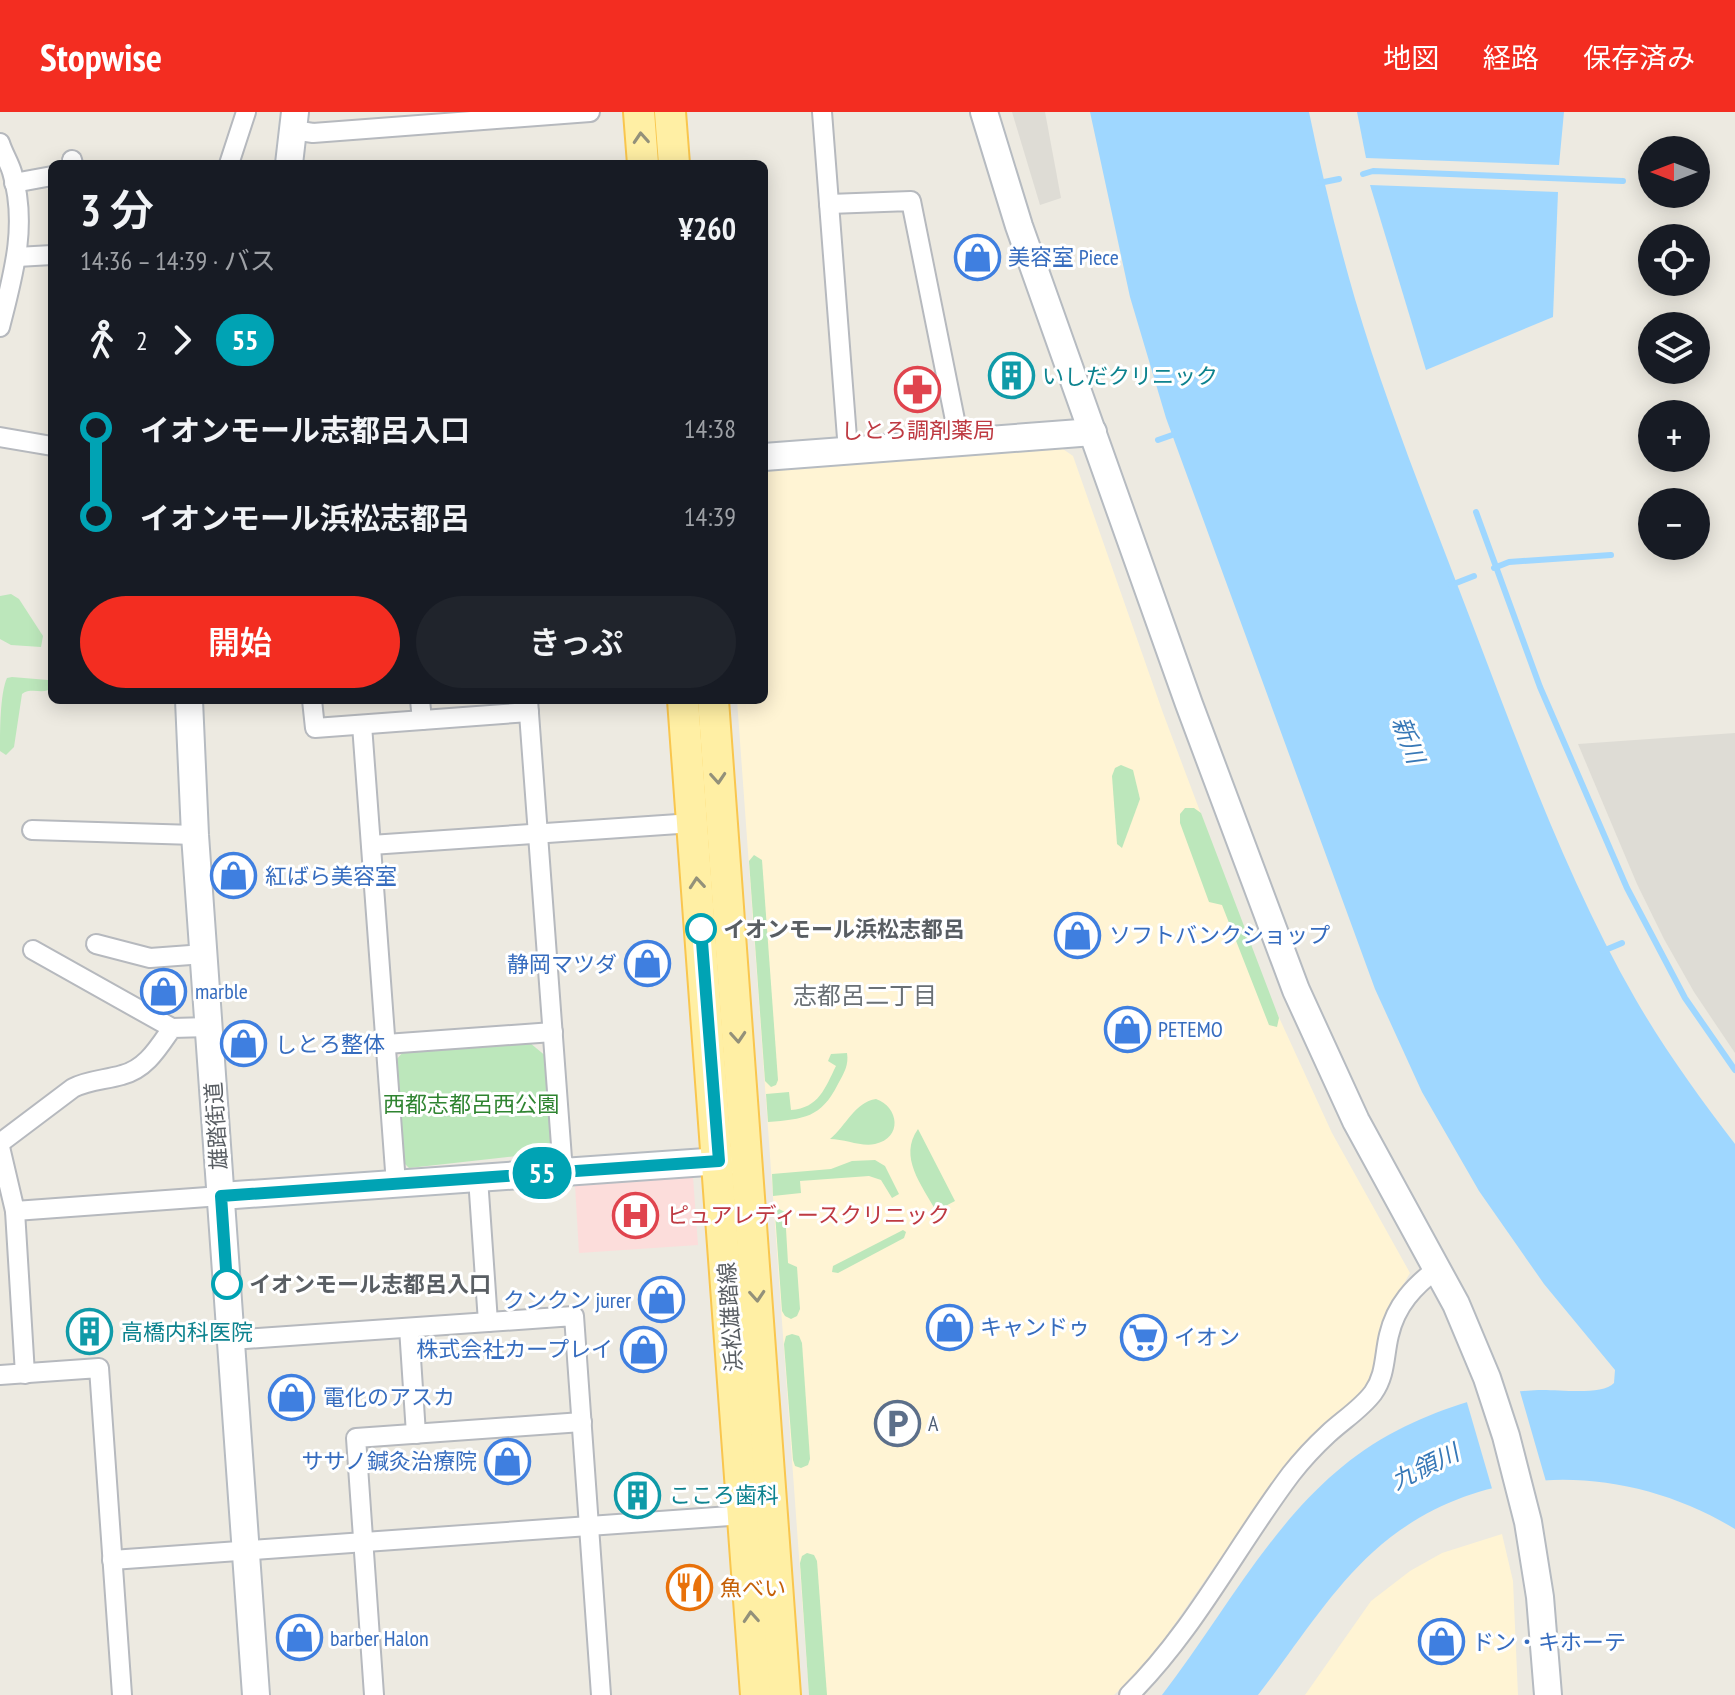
<!DOCTYPE html>
<html lang="ja">
<head>
<meta charset="utf-8">
<style>
  :root { --surface:#171b24; --page:#20242c; --text:#f1f3f6; --muted:#9ea1a6; --accent:#f32d21 }
  body { margin:0; font-family:"PT Sans Narrow","Noto Sans JP",sans-serif; background:var(--page); color:var(--text); height:100vh; display:flex; flex-direction:column; font-size:30px; white-space:nowrap }
  * { box-sizing:border-box; margin:0 }
  p { font-size:26px; color:var(--muted) }
  .icon { flex:none; width:44px; height:44px; fill:none; stroke:currentColor; stroke-width:2; stroke-linecap:round; stroke-linejoin:round }
  .map { position:relative; flex:1; overflow:hidden }
  .drawer { position:absolute; left:48px; top:48px; width:720px; height:544px; display:flex; flex-direction:column; background:var(--surface); border-radius:12px; box-shadow:0 4px 20px #0003 }
  .drawer>* { flex:none }
  .badge { padding:0 16px; border-radius:26px; font-size:28px; line-height:52px }
  .needle { width:52px; rotate:270deg }
  .buttons { position:absolute; left:1638px; top:24px; display:grid; gap:16px }
  .buttons a { display:grid; place-items:center; width:72px; height:72px; border-radius:50%; background:var(--surface); box-shadow:0 4px 20px #0003; font-size:40px }
  .map>.badge { position:absolute; translate:-50% -50%; box-shadow:0 0 0 4px #fff }
  .legs { display:flex; align-items:center; gap:12px; height:88px; padding:0 32px; font-size:26px }
  .legs p { margin-inline-start:auto }
  .headline { display:flex; align-items:center; justify-content:space-between; height:136px; padding:0 32px }
  h1 { font-size:44px; font-weight:600; line-height:60px }
  .cta { display:flex; gap:16px; margin-top:auto; padding:16px 32px }
  .cta a { flex:1; height:92px; border-radius:48px; background:var(--accent); color:#fff; font-size:32px; font-weight:600; line-height:92px; text-align:center }
  .cta a+a { background:var(--page); color:var(--text) }
  ul { padding:0 32px; list-style:none }
  li { display:flex; align-items:center; gap:28px; height:88px; font-size:30px }
  li i { display:grid; place-items:center; width:12px; height:100%; margin:0 10px; background:currentColor }
  li i::after { content:''; width:20px; height:20px; margin:-10px; border:6px solid; border-radius:50%; background:var(--surface) }
  li p { margin-inline-start:auto }
  li:first-child i { background:linear-gradient(#0000 50%,currentColor 0) }
  li:last-child i { background:linear-gradient(currentColor 50%,#0000 0) }
  header { display:flex; align-items:center; gap:48px; box-sizing:border-box; height:112px; padding:0 40px; background:var(--accent); color:#fff }
  header strong { font-size:38px }
  nav { display:flex; gap:44px; margin-inline-start:auto; font-size:28px }
  .map>svg:first-child { display:block }
  .commercial { fill:#fff4d4 }
  .industrial { fill:#dedcd5 }
  .medical { fill:#fcdddb }
  .green { fill:#bce7bb }
  .water { fill:#9fd7ff }
  .pier { fill:#edeae1 }
  .lines { fill:none; stroke-linecap:round; stroke-linejoin:round }
  .stream { stroke:#9fd7ff; stroke-width:6 }
  .street-casing { stroke:#b6b9be; stroke-width:22 }
  .secondary-casing { stroke:#b6bbc1; stroke-width:30 }
  .primary-casing { stroke:#f9c64e; stroke-width:34 }
  .street { stroke:#fff; stroke-width:18 }
  .secondary { stroke:#fff; stroke-width:26 }
  .primary { stroke:#ffefa4; stroke-width:30 }
  .oneway { stroke:#93917a }
  .line-1-casing { stroke:#fff; stroke-width:18 }
  .line-1 { stroke:#00a3b4; stroke-width:12 }
  .stop-1-dot { fill:#fff; stroke:#00a3b4; stroke-width:4 }
  .labels { text-anchor:middle; stroke-width:6; stroke-linejoin:round; paint-order:stroke }
  .shop-label { font-size:22px; fill:#366cbe; stroke:#fff; text-anchor:start }
  .culture-label { font-size:22px; fill:#0d838f; stroke:#fff; text-anchor:start }
  .health-label { font-size:22px; fill:#be3a42; stroke:#fff }
  .stop-label { font-size:22px; font-weight:bold; fill:#595e63; stroke:#fff; text-anchor:start }
  .park-label { font-size:22px; fill:#2f8431; stroke:#fff }
  .street-label { font-size:22px; fill:#595e63; stroke:#fff }
  .service-label { font-size:22px; fill:#4e5e75; stroke:#fff; text-anchor:start }
  .food-label { font-size:22px; fill:#c56008; stroke:#fff; text-anchor:start }
  .water-label { font-size:24px; font-style:italic; fill:#3778b7; stroke:#fff }
  .neighbourhood-label { font-size:24px; fill:#6a7075; stroke:#fff }
</style>
</head>
<body>
<header>
<strong>Stopwise</strong>
<nav><a>地図</a><a>経路</a><a>保存済み</a></nav>
</header>
<div class="map">
<svg width="1735" height="1583" viewBox="0 0 1735 1583">
  <rect width="100%" height="100%" fill="#edeae1"/>
  <!-- commercial -->
  <g class="commercial">
    <path d="M1060,335L1073,344L1163,601L1271,888L1332,1021L1410,1161L1383,1207L1373,1257L1366,1273L1355,1286L1320,1315L1284,1354L1165,1526L1134,1564L1114,1583H809L737,588H764V358Z"/>
    <path d="M1502,1422L1513,1469L1518,1583H1305L1371,1489L1410,1459L1442,1441Z"/>
  </g>
  <!-- industrial -->
  <g class="industrial">
    <path d="M1012,0H1045L1061,86L1040,93Z"/>
    <path d="M1735,621V941L1694,880L1664,827L1637,772L1578,632Z"/>
  </g>
  <!-- medical -->
  <path class="medical" d="M693,1065L698,1133L579,1141L575,1073Z"/>
  <!-- green -->
  <g class="green">
    <path d="M11,482L19,487L43,524L41,535L11,533L0,527V484Z"/>
    <path d="M12,565L48,568L52,569V576C44,583 31,575 22,582L14,635L6,643L0,639C0,620 0,581 7,566Z"/>
    <path d="M1121,653L1133,658L1140,687L1122,736L1117,732L1112,664L1115,656Z"/>
    <path d="M1185,696H1194L1201,701L1279,906L1277,915L1269,913L1222,793L1209,790L1180,711V702Z"/>
    <path d="M754,743L762,748L778,968L776,973L771,975L765,969L749,749Z"/>
    <path d="M530,931L547,945L553,1031L544,1041L409,1056L404,1051L396,948L403,940Z"/>
    <path d="M847,941C849,953 844,961 838,972C821,1006 804,1007 768,1010L766,982L789,980L791,998C819,996 825,976 836,954L828,949L831,942Z"/>
    <path d="M876,987C899,995 903,1026 875,1032C861,1035 845,1027 830,1027C846,1014 855,990 876,987Z"/>
    <path d="M918,1017L955,1089L936,1099C922,1073 898,1045 918,1017Z"/>
    <path d="M875,1048L885,1054L899,1082L892,1086L881,1068L869,1064L800,1069L801,1081L773,1084L772,1062L831,1057L852,1049Z"/>
    <path d="M779,1097L785,1100L788,1151L797,1155L800,1197L797,1204L791,1207L785,1204L782,1199L775,1101Z"/>
    <path d="M903,1118L906,1120L904,1126L838,1161L832,1160L833,1154Z"/>
    <path d="M792,1222L799,1224L802,1231L810,1347L808,1353L801,1356L795,1354L793,1348L784,1232L786,1224Z"/>
    <path d="M807,1441L814,1443L817,1449L827,1583H809L800,1451L802,1444Z"/>
  </g>
  <!-- water -->
  <g class="water">
    <path d="M1090,0H1309C1322,63 1337,125 1355,187C1387,295 1430,401 1470,506C1519,634 1567,768 1636,888C1665,938 1699,985 1735,1032V1417C1621,1348 1474,1348 1373,1440C1329,1480 1294,1537 1258,1583H1162C1235,1489 1288,1374 1398,1318C1441,1296 1490,1280 1538,1278C1557,1277 1602,1284 1614,1271L1615,1258L1544,1172L1479,1079L1422,980L1375,877L1166,306L1130,185Z"/>
    <path d="M1357,0H1564L1559,53L1366,46Z"/>
    <path d="M1370,73L1558,80L1553,205L1426,258Z"/>
  </g>
  <!-- pier -->
  <path class="pier" d="M1519,1276L1547,1373L1519,1374L1493,1380L1466,1287Z"/>
  <g class="lines">
    <!-- stream -->
    <g class="stream">
      <path d="M1363,62L1373,59L1623,69"/>
      <path d="M1319,71L1339,67"/>
      <path d="M1158,328L1178,321"/>
      <path d="M1476,400L1540,575L1627,776L1685,886L1735,958"/>
      <path d="M1494,456L1509,450L1611,443"/>
      <path d="M1451,473L1474,464"/>
      <path d="M1603,839L1622,831"/>
    </g>
    <defs>
      <g id="street">
        <path d="M822,0L848,339"/>
        <path d="M293,18L313,21L590,0"/>
        <path d="M0,31C3,41 9,50 12,60C28,113 13,164 0,215"/>
        <path d="M72,48L73,52"/>
        <path d="M229,52L246,0"/>
        <path d="M14,71L52,64"/>
        <path d="M829,92L911,89L955,308L957,330"/>
        <path d="M17,145L52,143"/>
        <path d="M0,325L52,334"/>
        <path d="M312,588L315,616L529,600"/>
        <path d="M420,588L422,608"/>
        <path d="M528,588L563,1060"/>
        <path d="M362,613L396,1072"/>
        <path d="M32,718L195,723"/>
        <path d="M371,733L693,711"/>
        <path d="M96,832L150,846L204,842"/>
        <path d="M33,838L172,916"/>
        <path d="M386,932L553,920"/>
        <path d="M0,1031L73,976C89,968 105,968 122,963C146,957 158,936 172,916L209,915"/>
        <path d="M0,1035L15,1099L25,1262"/>
        <path d="M478,1066L488,1210"/>
        <path d="M15,1099L221,1084"/>
        <path d="M409,1216L416,1322"/>
        <path d="M231,1228L574,1204L601,1583"/>
        <path d="M0,1263L99,1256L122,1583"/>
        <path d="M112,1448L744,1403"/>
        <path d="M374,1583L356,1326L582,1310"/>
        <path d="M1129,1583C1194,1519 1236,1435 1291,1362C1302,1348 1315,1334 1328,1322C1343,1308 1361,1297 1373,1281C1386,1263 1384,1243 1389,1223C1396,1193 1414,1174 1438,1156"/>
      </g>
      <g id="secondary">
        <path d="M984,0L1019,114L1189,592L1296,878L1356,1009L1456,1192L1487,1266L1506,1324L1528,1410L1540,1485L1548,1583"/>
        <path d="M289,52L295,0"/>
        <path d="M764,345L1093,320"/>
        <path d="M189,588L195,723L256,1583"/>
        <path d="M221,1084L735,1048"/>
      </g>
      <g id="primary">
        <path d="M639,0L643,52"/>
        <path d="M670,0L674,52"/>
        <path d="M683,588L756,1583"/>
        <path d="M713,588L785,1583"/>
      </g>
    </defs>
    <!-- street casing -->
    <use href="#street" class="street-casing"/>
    <!-- secondary casing -->
    <use href="#secondary" class="secondary-casing"/>
    <!-- primary casing -->
    <use href="#primary" class="primary-casing"/>
    <!-- street -->
    <use href="#street" class="street"/>
    <!-- secondary -->
    <use href="#secondary" class="secondary"/>
    <!-- primary -->
    <use href="#primary" class="primary"/>
  </g>
  <!-- one-way arrows -->
  <defs><path id="oneway-chevron" d="M-2-3.5L2.5 0L-2 3.5" fill="none" stroke-width="1.6" stroke-linecap="round" stroke-linejoin="round" transform="scale(2)"/></defs>
  <g class="oneway">
    <use href="#oneway-chevron" transform="translate(641 26) rotate(-94)"/>
    <use href="#oneway-chevron" transform="translate(718 666) rotate(86)"/>
    <use href="#oneway-chevron" transform="translate(697 771) rotate(-95)"/>
    <use href="#oneway-chevron" transform="translate(738 925) rotate(86)"/>
    <use href="#oneway-chevron" transform="translate(757 1184) rotate(86)"/>
    <use href="#oneway-chevron" transform="translate(751 1505) rotate(-94)"/>
  </g>
  <g class="lines">
    <defs>
      <path id="line-1" d="M227,1172L221,1084L719,1049L701,817"/>
    </defs>
    <!-- line-1 casing -->
    <use href="#line-1" class="line-1-casing"/>
    <!-- line-1 -->
    <use href="#line-1" class="line-1"/>
  </g>
  <!-- icons -->
  <defs>
    <symbol id="shop-ring" viewBox="-11 -11 22 22"><circle r="9.5" fill="#fff" stroke="#3f7fe0" stroke-width="1.5"/><path d="M-5-2.5h2.3a2.7 3.5 0 0 1 5.4 0H5L5.5 6h-11ZM-1.5-2.5h3a1.5 2.3 0 0 0-3 0Z" fill="#3f7fe0"/></symbol>
    <symbol id="building-ring" viewBox="-11 -11 22 22"><circle r="9.5" fill="#fff" stroke="#0f9aa8" stroke-width="1.5"/><path d="M-4-6H4V6H1V3H-1V6H-4ZM-2.5-4.3h1.7v1.8h-1.7ZM.8-4.3h1.7v1.8H.8ZM-2.5-1h1.7V.8h-1.7ZM.8-1h1.7V.8H.8Z" fill="#0f9aa8"/></symbol>
    <symbol id="pharmacy-ring" viewBox="-11 -11 22 22"><circle r="9.5" fill="#fff" stroke="#e0444e" stroke-width="1.5"/><path d="M-2-6h4v4h4v4h-4v4h-4v-4h-4v-4h4Z" fill="#e0444e"/></symbol>
    <symbol id="hospital-ring" viewBox="-11 -11 22 22"><circle r="9.5" fill="#fff" stroke="#e0444e" stroke-width="1.5"/><path d="M-5-5h3v3.5h4V-5h3V5h-3V1.5h-4V5h-3Z" fill="#e0444e"/></symbol>
    <symbol id="supermarket-ring" viewBox="-11 -11 22 22"><circle r="9.5" fill="#fff" stroke="#3f7fe0" stroke-width="1.5"/><path d="M-6-5.5h2.5l.6 2H6L4.5 2H-2.5L-4.4-4H-6ZM-1.5 3.2a1.3 1.3 0 1 0 .1 0ZM3 3.2a1.3 1.3 0 1 0 .1 0Z" fill="#3f7fe0"/></symbol>
    <symbol id="parking-ring" viewBox="-11 -11 22 22"><circle r="9.5" fill="#fff" stroke="#5c6f8a" stroke-width="1.5"/><path d="M-3.5-5.5H1a3.5 3.5 0 0 1 0 7H-1V5.5H-3.5ZM-1-3.4V-.6H.8a1.4 1.4 0 0 0 0-2.8Z" fill="#5c6f8a"/></symbol>
    <symbol id="restaurant-ring" viewBox="-11 -11 22 22"><circle r="9.5" fill="#fff" stroke="#e8710a" stroke-width="1.5"/><path d="M-5-6h1v4h1v-4h1v4h1v-4h1v5L-1.5 .5V6h-2V.5L-5-1ZM5-6V6H3V1.5H1.5Q1.5-4 5-6Z" fill="#e8710a"/></symbol>
  </defs>
  <g fill-rule="evenodd">
    <use href="#shop-ring" x="952" y="120" width="51" height="51"/>
    <use href="#building-ring" x="986" y="238" width="51" height="51"/>
    <use href="#pharmacy-ring" x="892" y="252" width="51" height="51"/>
    <use href="#shop-ring" x="208" y="738" width="51" height="51"/>
    <use href="#shop-ring" x="1052" y="798" width="51" height="51"/>
    <use href="#shop-ring" x="622" y="826" width="51" height="51"/>
    <use href="#shop-ring" x="138" y="854" width="51" height="51"/>
    <use href="#shop-ring" x="1102" y="892" width="51" height="51"/>
    <use href="#shop-ring" x="218" y="906" width="51" height="51"/>
    <use href="#hospital-ring" x="610" y="1078" width="51" height="51"/>
    <use href="#shop-ring" x="636" y="1162" width="51" height="51"/>
    <use href="#shop-ring" x="924" y="1190" width="51" height="51"/>
    <use href="#building-ring" x="64" y="1194" width="51" height="51"/>
    <use href="#supermarket-ring" x="1118" y="1200" width="51" height="51"/>
    <use href="#shop-ring" x="618" y="1212" width="51" height="51"/>
    <use href="#shop-ring" x="266" y="1260" width="51" height="51"/>
    <use href="#parking-ring" x="872" y="1286" width="51" height="51"/>
    <use href="#shop-ring" x="482" y="1324" width="51" height="51"/>
    <use href="#building-ring" x="612" y="1358" width="51" height="51"/>
    <use href="#restaurant-ring" x="664" y="1450" width="51" height="51"/>
    <use href="#shop-ring" x="274" y="1500" width="51" height="51"/>
    <use href="#shop-ring" x="1416" y="1504" width="51" height="51"/>
  </g>
  <!-- markers -->
  <g class="stop-1-dot">
    <circle cx="701" cy="817" r="14"/>
    <circle cx="227" cy="1172" r="14"/>
  </g>
  <g class="labels">
    <!-- shop labels -->
    <g class="shop-label">
      <text x="1008" y="153">美容室 Piece</text>
      <text x="265" y="772">紅ばら美容室</text>
      <text x="1109" y="831">ソフトバンクショップ</text>
      <text x="617" y="860" text-anchor="end">静岡マツダ</text>
      <text x="195" y="887">marble</text>
      <text x="1158" y="925">PETEMO</text>
      <text x="275" y="940">しとろ整体</text>
      <text x="631" y="1196" text-anchor="end">クンクン jurer</text>
      <text x="980" y="1223">キャンドゥ</text>
      <text x="1174" y="1233">イオン</text>
      <text x="613" y="1245" text-anchor="end">株式会社カープレイ</text>
      <text x="323" y="1293">電化のアスカ</text>
      <text x="477" y="1357" text-anchor="end">ササノ鍼灸治療院</text>
      <text x="330" y="1534">barber Halon</text>
      <text x="1472" y="1538">ドン・キホーテ</text>
    </g>
    <!-- culture labels -->
    <g class="culture-label">
      <text x="1042" y="272">いしだクリニック</text>
      <text x="121" y="1228">高橋内科医院</text>
      <text x="669" y="1391">こころ歯科</text>
    </g>
    <!-- health labels -->
    <g class="health-label">
      <text x="918" y="326">しとろ調剤薬局</text>
      <text x="667" y="1111" text-anchor="start">ピュアレディースクリニック</text>
    </g>
    <!-- stop labels -->
    <g class="stop-label">
      <text x="723" y="825">イオンモール浜松志都呂</text>
      <text x="249" y="1180">イオンモール志都呂入口</text>
    </g>
    <!-- park labels -->
    <g class="park-label">
      <text x="471" y="1000">西都志都呂西公園</text>
    </g>
    <!-- street labels -->
    <g class="street-label">
      <text transform="translate(216 1014) rotate(-94)" y="8">雄踏街道</text>
      <text transform="translate(730 1205) rotate(-94)" y="8">浜松雄踏線</text>
    </g>
    <!-- service labels -->
    <g class="service-label">
      <text x="928" y="1319">A</text>
    </g>
    <!-- food labels -->
    <g class="food-label">
      <text x="720" y="1484">魚べい</text>
    </g>
    <!-- water labels -->
    <g class="water-label">
      <text transform="translate(1408 628) rotate(69)" y="8">新川</text>
      <text transform="translate(1425 1355) rotate(-26)" y="8">九領川</text>
    </g>
    <!-- neighbourhood labels -->
    <g class="neighbourhood-label">
      <text x="865" y="892">志都呂二丁目</text>
    </g>
  </g>
</svg>
<div class="buttons">
<a><svg class="needle" viewBox="-14 -14 28 28"><path d="M0-13l5 13h-10z" fill="#e53935"/><path d="M0 13l5-13h-10z" fill="#9ea1a6"/></svg></a>
<a><svg class="icon" aria-label="locate" viewBox="0 0 24 24"><circle cx="12" cy="12" r="6"/><path d="M12 2v4M12 18v4M2 12h4M18 12h4"/></svg></a>
<a><svg class="icon" aria-label="layers" viewBox="0 0 24 24"><path d="M12 4l9 5-9 5-9-5zM3 14l9 5 9-5"/></svg></a>
<a>+</a>
<a>−</a>
</div>
<b class="badge" style="left:542px;top:1061px;background:#00a3b4;color:#fff">55</b>
<section class="drawer">
<div class="headline"><div><h1>3 分</h1><p>14:36 – 14:39 · バス</p></div><b>¥260</b></div>
<div class="legs"><svg class="icon" aria-label="walk" viewBox="0 0 24 24"><circle cx="13" cy="4" r="2"/><path d="M13 8l-2 6 4 7M11 14l-3 7M7 12l3-4h3l4 4"/></svg>2<svg class="icon" aria-label="forward" viewBox="0 0 24 24"><path d="M9 5l7 7-7 7"/></svg><b class="badge" style="background:#00a3b4;color:#fff">55</b></div>
<ul>
<li><i style="color:#00a3b4"></i><b>イオンモール志都呂入口</b><p>14:38</p></li>
<li><i style="color:#00a3b4"></i><b>イオンモール浜松志都呂</b><p>14:39</p></li>
</ul>
<div class="cta"><a>開始</a><a>きっぷ</a></div>
</section>
</div>
</body>
</html>
